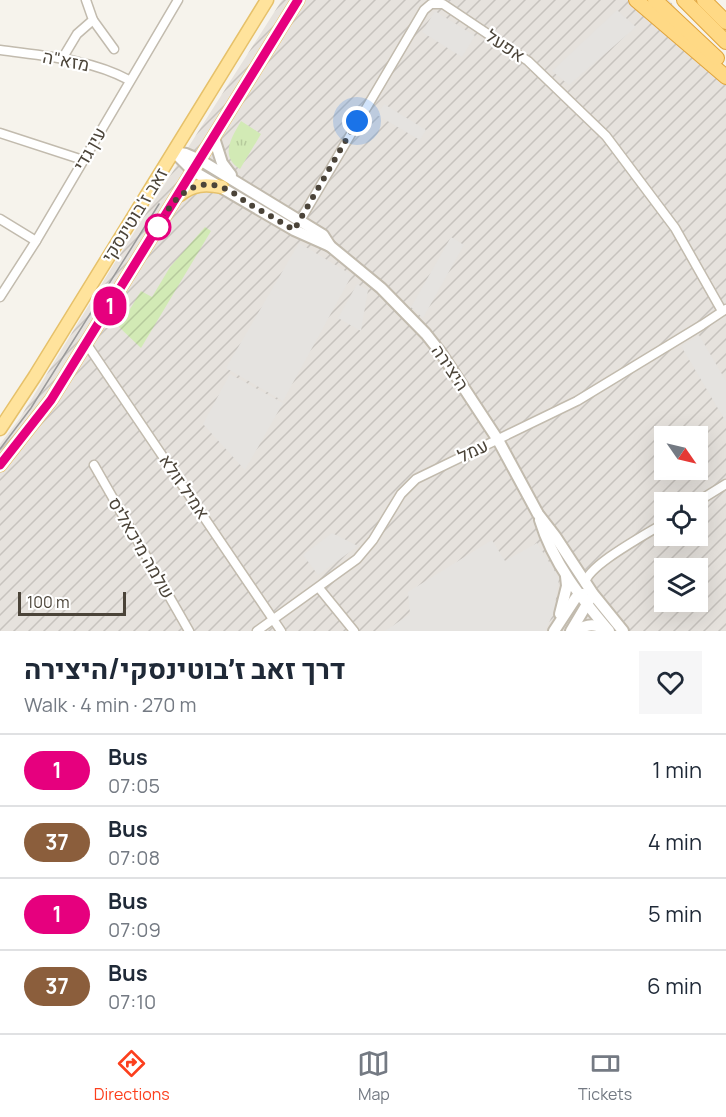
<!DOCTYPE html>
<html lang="en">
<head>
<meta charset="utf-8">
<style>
  :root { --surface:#fff; --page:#f6f6f7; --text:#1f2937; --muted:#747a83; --line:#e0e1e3; --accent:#fc3f1d }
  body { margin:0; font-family:Manrope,Heebo,sans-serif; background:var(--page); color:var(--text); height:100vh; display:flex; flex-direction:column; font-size:22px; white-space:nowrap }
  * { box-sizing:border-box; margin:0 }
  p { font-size:20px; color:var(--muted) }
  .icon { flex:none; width:33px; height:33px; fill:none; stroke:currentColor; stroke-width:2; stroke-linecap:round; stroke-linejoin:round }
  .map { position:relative; height:631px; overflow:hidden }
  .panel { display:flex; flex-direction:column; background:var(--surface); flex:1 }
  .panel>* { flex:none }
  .badge { padding:0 12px; border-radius:20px; font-size:21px; line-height:39px }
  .needle { width:39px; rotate:124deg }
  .fabs { position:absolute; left:654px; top:426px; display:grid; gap:12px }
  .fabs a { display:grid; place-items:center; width:54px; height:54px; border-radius:0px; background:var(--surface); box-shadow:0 6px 24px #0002; font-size:30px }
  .scale { position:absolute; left:18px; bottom:15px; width:108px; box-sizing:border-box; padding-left:6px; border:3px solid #4b4439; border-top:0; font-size:16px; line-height:21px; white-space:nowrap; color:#4b4439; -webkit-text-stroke:4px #fff; paint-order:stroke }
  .you { position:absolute; width:30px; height:30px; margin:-15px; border:4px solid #fff; border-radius:50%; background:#1a73e8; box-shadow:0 0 0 9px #1a73e833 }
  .map>.badge { position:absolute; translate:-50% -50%; box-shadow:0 0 0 3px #fff }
  .round { display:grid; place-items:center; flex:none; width:63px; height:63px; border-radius:0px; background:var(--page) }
  .overview { display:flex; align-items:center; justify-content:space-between; height:102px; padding:0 24px }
  h1 { font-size:28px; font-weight:700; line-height:45px }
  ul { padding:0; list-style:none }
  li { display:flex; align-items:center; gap:18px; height:72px; padding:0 24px; border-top:2px solid var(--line) }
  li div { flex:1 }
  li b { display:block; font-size:22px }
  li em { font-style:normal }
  li .badge { min-width:66px; font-weight:700; text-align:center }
  .tab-bar { display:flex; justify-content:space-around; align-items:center; height:84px; border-top:2px solid var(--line); background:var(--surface); font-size:16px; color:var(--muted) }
  .tab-bar a { display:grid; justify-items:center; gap:3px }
  .tab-bar .active { color:var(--accent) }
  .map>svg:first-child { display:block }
  .industrial { fill:url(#industrial-furrows); fill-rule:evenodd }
  .grass { fill:url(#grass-tufts) }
  .garden { fill:url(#garden-furrows) }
  .parking { fill:#e5e3e0 }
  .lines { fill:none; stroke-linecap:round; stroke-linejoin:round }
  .minor-casing { stroke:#c2bbae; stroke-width:11 }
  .tertiary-casing { stroke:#c2bbae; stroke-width:14 }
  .primary-casing { stroke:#e6c16a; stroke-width:15 }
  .trunk-casing { stroke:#e0a43c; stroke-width:16 }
  .minor { stroke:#fff; stroke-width:8 }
  .tertiary { stroke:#fff; stroke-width:10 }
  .primary { stroke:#ffe39c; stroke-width:12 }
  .trunk { stroke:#ffd985; stroke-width:14 }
  .tram { stroke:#9a9a9a; stroke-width:1.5 }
  .line-casing { stroke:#fff; stroke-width:14 }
  .line { stroke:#e6007e; stroke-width:9 }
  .walk { stroke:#4b4439; stroke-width:6; stroke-dasharray:0 10.8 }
  .stop-dot { fill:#fff; stroke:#e6007e; stroke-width:3 }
  .labels { text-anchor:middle; stroke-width:4.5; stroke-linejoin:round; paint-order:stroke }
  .street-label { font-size:18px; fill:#4b4439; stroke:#fff }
</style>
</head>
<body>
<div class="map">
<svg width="726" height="631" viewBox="0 0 726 631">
  <defs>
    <pattern id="industrial-furrows" width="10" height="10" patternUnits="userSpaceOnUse" patternTransform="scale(1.5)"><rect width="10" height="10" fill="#e6e2dd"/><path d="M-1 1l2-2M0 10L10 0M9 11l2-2" fill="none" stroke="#c7c3be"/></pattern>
    <pattern id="grass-tufts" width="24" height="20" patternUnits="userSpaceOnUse" patternTransform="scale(1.5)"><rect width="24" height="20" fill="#d2eab5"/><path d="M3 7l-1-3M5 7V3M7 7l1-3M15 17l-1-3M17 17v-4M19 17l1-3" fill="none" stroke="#b6ca9c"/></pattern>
    <pattern id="garden-furrows" width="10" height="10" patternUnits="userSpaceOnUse" patternTransform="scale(1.5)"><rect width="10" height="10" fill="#d2eab5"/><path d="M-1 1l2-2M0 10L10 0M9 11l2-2" fill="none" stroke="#b6ca9c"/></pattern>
  </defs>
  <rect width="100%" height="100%" fill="#f6f3ec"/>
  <!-- industrial -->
  <path class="industrial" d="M282,0H669L726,68V631H0V444L20,418L114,264ZM664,436H698V470H664ZM664,502H698V536H664ZM664,568H698V602H664Z"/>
  <!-- grass -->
  <path class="grass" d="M241,121L261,134L240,169C219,156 232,137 241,121Z"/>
  <!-- garden -->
  <path class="garden" d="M205,227L211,231L141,348L119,327L141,291L152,297L170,267Z"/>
  <!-- parking -->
  <g class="parking">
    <path d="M617,10L636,27L569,85L552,71Z"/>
    <path d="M435,11L475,36L462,57L422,32Z"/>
    <path d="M384,104L426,130L420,140L377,115Z"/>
    <path d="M451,237L464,245L423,318L411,307Z"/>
    <path d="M299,243L352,275L283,401L226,368Z"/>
    <path d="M357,284L368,290L361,331L338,318Z"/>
    <path d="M699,335L726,381V422L681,346Z"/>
    <path d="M230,374L283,403L245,470L203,424Z"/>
    <path d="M332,533L358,546L318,575L303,555Z"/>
    <path d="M492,540L505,561L537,543L559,578L554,612L545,631H385L410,614L408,592Z"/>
  </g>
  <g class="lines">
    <defs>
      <g id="minor">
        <path d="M93,20L114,49"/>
        <path d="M0,50C44,56 90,59 129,80"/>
        <path d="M62,59L77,34L93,20L86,0"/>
        <path d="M0,133L83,160"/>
        <path d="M0,219L36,241"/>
        <path d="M298,224L424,10L431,4H443L528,61L606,136L675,228L722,311"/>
        <path d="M0,297L36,241L178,0"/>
        <path d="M86,343L281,631"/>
        <path d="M94,465L189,631"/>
        <path d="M697,502L726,484"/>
        <path d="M585,583C588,565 647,534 664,523"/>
        <path d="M319,588L354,631"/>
        <path d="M257,631L357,559L373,540L401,494L416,479L577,401L702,325L726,309"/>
      </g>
      <g id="tertiary">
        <path d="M214,138L222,163L231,175"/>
        <path d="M174,152L186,154L200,160L323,235L330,246L381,288L426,334L441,353L498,440L538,514L555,536L593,594L623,631"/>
        <path d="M174,152L193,171L294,230L330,246"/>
        <path d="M540,520C553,563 581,598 609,631"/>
        <path d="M560,614L567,586L566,576"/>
        <path d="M554,631L575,599L578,595L583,594"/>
        <path d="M571,631L590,599"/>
        <path d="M577,631C587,623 596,624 607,630"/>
      </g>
      <g id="primary">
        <path d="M180,195C193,184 206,184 222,187"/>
        <path d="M0,429L35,376L267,0"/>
        <path d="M0,465L51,400L298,0"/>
      </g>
      <g id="trunk">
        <path d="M636,0L726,77"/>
        <path d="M655,0L717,58"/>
        <path d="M684,0L726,42"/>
        <path d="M704,0L726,22"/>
      </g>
    </defs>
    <!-- minor casing -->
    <use href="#minor" class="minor-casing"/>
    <!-- tertiary casing -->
    <use href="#tertiary" class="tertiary-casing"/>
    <!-- primary casing -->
    <use href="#primary" class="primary-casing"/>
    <!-- trunk casing -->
    <use href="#trunk" class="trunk-casing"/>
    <!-- minor -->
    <use href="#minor" class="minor"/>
    <!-- tertiary -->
    <use href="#tertiary" class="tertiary"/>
    <!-- primary -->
    <use href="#primary" class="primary"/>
    <!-- trunk -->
    <use href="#trunk" class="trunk"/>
    <!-- tram -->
    <path class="tram" d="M0,449L31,408L159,204"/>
  </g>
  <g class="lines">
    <defs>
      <path id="line" d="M0,465L51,400L298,0"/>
    </defs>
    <!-- line casing -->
    <use href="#line" class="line-casing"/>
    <!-- line -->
    <use href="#line" class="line"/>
    <!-- walk -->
    <path class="walk" d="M158,227C168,206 189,176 221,187C231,190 240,198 249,204C264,212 279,221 294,230L357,121"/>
  </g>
  <!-- markers -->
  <circle class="stop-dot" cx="158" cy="227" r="12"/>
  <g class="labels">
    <!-- street labels -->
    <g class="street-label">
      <text transform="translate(505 46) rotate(34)" y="6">אפעל</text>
      <text transform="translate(66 61) rotate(11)" y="6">מזא"ה</text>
      <text transform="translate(90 149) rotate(-60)" y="6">עין גדי</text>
      <text transform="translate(135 215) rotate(-58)" y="6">זאב ז'בוטינסקי</text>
      <text transform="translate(450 368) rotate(56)" y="6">היצירה</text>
      <text transform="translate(473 451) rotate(-25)" y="6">עמל</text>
      <text transform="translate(184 487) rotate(56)" y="6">אמיל זולא</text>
      <text transform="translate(141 548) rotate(60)" y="6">שלמה מיכאליס</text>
    </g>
  </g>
</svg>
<div class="fabs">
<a><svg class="needle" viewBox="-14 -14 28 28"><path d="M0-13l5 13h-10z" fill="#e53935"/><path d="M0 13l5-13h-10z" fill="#747a83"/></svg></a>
<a><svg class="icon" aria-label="locate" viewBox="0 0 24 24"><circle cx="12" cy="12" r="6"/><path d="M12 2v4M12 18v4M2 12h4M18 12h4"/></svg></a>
<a><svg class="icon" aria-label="layers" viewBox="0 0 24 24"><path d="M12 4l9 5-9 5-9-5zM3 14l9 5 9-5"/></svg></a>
</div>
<div class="scale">100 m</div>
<div class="you" style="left:357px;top:121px"></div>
<b class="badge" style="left:110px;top:306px;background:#e6007e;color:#fff">1</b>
</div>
<section class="panel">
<div class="overview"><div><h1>דרך זאב ז׳בוטינסקי/היצירה</h1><p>Walk · 4 min · 270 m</p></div><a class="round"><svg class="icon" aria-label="heart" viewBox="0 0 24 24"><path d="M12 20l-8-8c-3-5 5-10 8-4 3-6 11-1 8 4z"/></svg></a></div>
<ul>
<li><span class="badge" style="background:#e6007e;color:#fff">1</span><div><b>Bus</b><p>07:05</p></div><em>1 min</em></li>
<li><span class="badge" style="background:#8b5e3c;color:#fff">37</span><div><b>Bus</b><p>07:08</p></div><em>4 min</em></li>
<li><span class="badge" style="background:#e6007e;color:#fff">1</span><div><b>Bus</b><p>07:09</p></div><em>5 min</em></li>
<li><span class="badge" style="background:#8b5e3c;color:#fff">37</span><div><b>Bus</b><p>07:10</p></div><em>6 min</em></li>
</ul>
</section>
<nav class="tab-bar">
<a class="active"><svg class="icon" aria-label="directions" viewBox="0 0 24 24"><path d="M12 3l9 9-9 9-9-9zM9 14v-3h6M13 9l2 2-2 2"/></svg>Directions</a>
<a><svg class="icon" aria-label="map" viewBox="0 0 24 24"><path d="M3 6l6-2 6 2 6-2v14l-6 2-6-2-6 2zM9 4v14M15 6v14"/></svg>Map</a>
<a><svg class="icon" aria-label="tickets" viewBox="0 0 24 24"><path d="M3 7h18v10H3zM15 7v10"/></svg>Tickets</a>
</nav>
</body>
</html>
